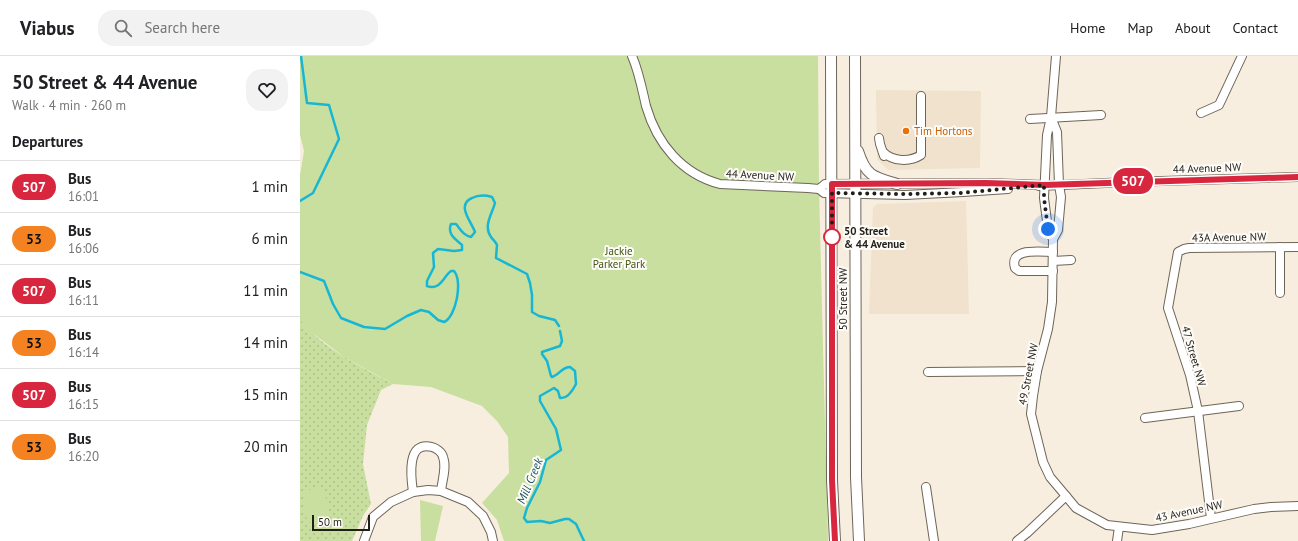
<!DOCTYPE html>
<html lang="en">
<head>
<meta charset="utf-8">
<style>
  :root { --surface:#fff; --page:#f2f2f2; --text:#202124; --muted:#757577; --line:#e0e0e0 }
  body { margin:0; font-family:"PT Sans",sans-serif; background:var(--page); color:var(--text); height:100vh; display:flex; flex-direction:column; font-size:15px; white-space:nowrap }
  * { box-sizing:border-box; margin:0 }
  p { font-size:13px; color:var(--muted) }
  .icon { flex:none; width:22px; height:22px; fill:none; stroke:currentColor; stroke-width:2; stroke-linecap:round; stroke-linejoin:round }
  .map { position:relative; flex:1; overflow:hidden }
  .details { display:flex; flex-direction:column; background:var(--surface); width:300px }
  .details>* { flex:none }
  .badge { padding:0 8px; border-radius:13px; font-size:14px; line-height:26px }
  .scale { position:absolute; left:12px; bottom:10px; width:58px; box-sizing:border-box; padding-left:4px; border:2px solid #211e18; border-top:0; font-size:11px; line-height:14px; white-space:nowrap; color:#211e18; -webkit-text-stroke:3px #fefcf9; paint-order:stroke }
  .you { position:absolute; width:20px; height:20px; margin:-10px; border:3px solid #fff; border-radius:50%; background:#1a73e8; box-shadow:0 0 0 6px #1a73e833 }
  .map>.badge { position:absolute; translate:-50% -50%; box-shadow:0 0 0 2px #fff }
  h2 { padding:0 12px; font-size:15px; line-height:36px }
  .round { display:grid; place-items:center; flex:none; width:42px; height:42px; border-radius:16px; background:var(--page) }
  .headline { display:flex; align-items:center; justify-content:space-between; height:68px; padding:0 12px }
  h1 { font-size:19px; font-weight:700; line-height:30px }
  ul { padding:0; list-style:none }
  li { display:flex; align-items:center; gap:12px; height:52px; padding:0 12px; border-top:1px solid var(--line) }
  li div { flex:1 }
  li b { display:block; font-size:15px }
  li em { font-style:normal }
  li .badge { min-width:44px; font-weight:700; text-align:center }
  header { display:flex; align-items:center; gap:24px; box-sizing:border-box; height:56px; padding:0 20px; background:var(--surface); border-bottom:1px solid var(--line) }
  header strong { font-size:19px }
  nav { display:flex; gap:22px; margin-inline-start:auto; font-size:14px }
  .search { width:280px; height:36px; background:var(--page); display:flex; align-items:center; gap:10px; box-sizing:border-box; padding:0 14px; border-radius:16px; color:var(--muted); font-size:15px }
  main { display:flex; flex:1; min-height:0 }
  .map>svg:first-child { display:block }
  .built { fill:#f0e2cc }
  .grass { fill:url(#grass-dots) }
  .green { fill:#c8dfa0 }
  .lines { fill:none; stroke-linecap:round; stroke-linejoin:round }
  .stream { stroke:#17b6d4; stroke-width:2.5 }
  .minor-casing { stroke:#6e6559; stroke-width:10 }
  .major-casing { stroke:#6e6559; stroke-width:12 }
  .minor { stroke:#fff; stroke-width:8 }
  .major { stroke:#fff; stroke-width:10 }
  .line-casing { stroke:#fff; stroke-width:9 }
  .line { stroke:#d7263d; stroke-width:6 }
  .walk { stroke:#211e18; stroke-width:4; stroke-dasharray:0 7.2 }
  .food-dot { fill:#e8710a; stroke:#fefcf9; stroke-width:1.5 }
  .stop-dot { fill:#fff; stroke:#d7263d; stroke-width:2 }
  .labels { text-anchor:middle; stroke-width:4; stroke-linejoin:round; paint-order:stroke }
  .food-label { font-size:11px; fill:#c56008; stroke:#fefcf9; text-anchor:start }
  .street-label { font-size:11px; fill:#211e18; stroke:#fefcf9 }
  .stop-label { font-size:11px; font-weight:bold; fill:#211e18; stroke:#fefcf9; text-anchor:start }
  .park-label { font-size:11px; fill:#3f5210; stroke:#fefcf9 }
  .water-label { font-size:12px; font-style:italic; fill:#19525f; stroke:#fefcf9 }
</style>
</head>
<body>
<header>
<strong>Viabus</strong>
<div class="search"><svg class="icon" aria-label="search" viewBox="0 0 24 24"><circle cx="10" cy="10" r="6"/><path d="M15 15l6 6"/></svg>Search here</div>
<nav><a>Home</a><a>Map</a><a>About</a><a>Contact</a></nav>
</header>
<main>
<section class="details">
<div class="headline"><div><h1>50 Street &amp; 44 Avenue</h1><p>Walk · 4 min · 260 m</p></div><a class="round"><svg class="icon" aria-label="heart" viewBox="0 0 24 24"><path d="M12 20l-8-8c-3-5 5-10 8-4 3-6 11-1 8 4z"/></svg></a></div>
<h2>Departures</h2>
<ul>
<li><span class="badge" style="background:#d7263d;color:#fff">507</span><div><b>Bus</b><p>16:01</p></div><em>1 min</em></li>
<li><span class="badge" style="background:#f58220;color:#111">53</span><div><b>Bus</b><p>16:06</p></div><em>6 min</em></li>
<li><span class="badge" style="background:#d7263d;color:#fff">507</span><div><b>Bus</b><p>16:11</p></div><em>11 min</em></li>
<li><span class="badge" style="background:#f58220;color:#111">53</span><div><b>Bus</b><p>16:14</p></div><em>14 min</em></li>
<li><span class="badge" style="background:#d7263d;color:#fff">507</span><div><b>Bus</b><p>16:15</p></div><em>15 min</em></li>
<li><span class="badge" style="background:#f58220;color:#111">53</span><div><b>Bus</b><p>16:20</p></div><em>20 min</em></li>
</ul>
</section>
<div class="map">
<svg width="998" height="485" viewBox="0 0 998 485">
  <defs>
    <pattern id="grass-dots" width="8" height="8" patternUnits="userSpaceOnUse"><rect width="8" height="8" fill="#c8dfa0"/><path d="M2 2h.1M6 6h.1" fill="none" stroke="#acbf89" stroke-width="1.8" stroke-linecap="round"/></pattern>
  </defs>
  <rect width="100%" height="100%" fill="#f8eedf"/>
  <!-- built -->
  <g class="built">
    <path d="M576,34L681,35L680,112L588,114L577,103Z"/>
    <path d="M666,145L669,258H569L573,152L577,148Z"/>
  </g>
  <!-- grass -->
  <path class="grass" d="M0,263C21,292 62,311 93,328L81,334L67,369L63,408L71,448L63,460L52,485H0Z"/>
  <!-- green -->
  <g class="green">
    <path d="M0,0H518L519,133L528,485H204L197,464L182,447L209,417L208,381L197,365L182,350L131,331L93,328L44,301L7,273L0,263V119L4,95L0,79Z"/>
    <path d="M14,431C27,435 32,452 27,464L20,470C0,468 6,451 5,437Z"/>
    <path d="M120,444L143,450L135,485H121Z"/>
  </g>
  <g class="lines">
    <!-- stream -->
    <g class="stream">
      <path d="M0,145L13,137L39,83L29,49L7,47L1,0"/>
      <path d="M0,216L24,225L33,248L41,262L64,271L85,273L107,260L121,254L129,256L138,264L144,266C156,261 163,225 154,215H151C143,221 140,235 127,230V225L134,211L133,197L138,193L154,195L162,194V189C155,183 147,178 151,168H156C161,174 163,179 171,181L175,176C171,165 156,149 172,142C178,139 185,139 192,141L195,147C192,158 183,170 191,181C193,184 195,185 197,189L196,202L227,218L230,227L232,239V256L239,260L255,264L259,270"/>
      <path d="M260,275L262,285L260,290L242,296V298L247,305L251,320L252,321C259,319 262,311 270,311L275,315L276,328C273,334 267,343 260,342L258,335L254,332L240,340V345L256,373L261,394L246,404L240,426L227,452L224,462L227,466L241,465L250,467L265,463H269L276,468L284,485"/>
    </g>
    <defs>
      <g id="minor">
        <path d="M332,0C339,16 342,33 346,50C357,88 382,118 420,128L508,132L519,133L525,128H532L686,127L744,129"/>
        <path d="M756,0L751,61L747,79L744,142L748,173L753,183L752,246L748,273L737,315L733,340L731,358L743,406L750,421L766,440"/>
        <path d="M901,57L919,49L942,0"/>
        <path d="M751,61L757,76L759,129L761,141L758,174L753,183"/>
        <path d="M730,63L801,59"/>
        <path d="M579,82L580,88L584,100"/>
        <path d="M583,96C593,106 610,106 621,99V40"/>
        <path d="M739,130L828,126L998,121"/>
        <path d="M519,133L524,137L605,139L663,136L708,133"/>
        <path d="M753,205L771,204"/>
        <path d="M753,215H719L715,212C709,191 740,196 753,196"/>
        <path d="M980,237V191"/>
        <path d="M628,316L737,315"/>
        <path d="M845,362L939,350"/>
        <path d="M626,431L634,485"/>
        <path d="M113,436C111,422 106,384 132,391C136,392 142,396 143,401C147,411 142,425 141,435"/>
        <path d="M911,462L898,355L890,319L868,252L878,196L884,193L889,192L998,191"/>
        <path d="M64,485L73,461L91,446L113,436L128,434L141,435L168,446L183,460L191,476L193,485"/>
        <path d="M717,485L727,477L766,440L776,452L807,469L852,474L889,468L954,453L971,451L998,450"/>
        <path d="M817,485L819,471"/>
      </g>
      <g id="major">
        <path d="M531,0L532,424L535,485"/>
        <path d="M555,0L556,421L559,485"/>
        <path d="M558,95C566,120 573,121 597,128"/>
      </g>
    </defs>
    <!-- minor casing -->
    <use href="#minor" class="minor-casing"/>
    <!-- major casing -->
    <use href="#major" class="major-casing"/>
    <!-- minor -->
    <use href="#minor" class="minor"/>
    <!-- major -->
    <use href="#major" class="major"/>
  </g>
  <g class="lines">
    <defs>
      <path id="line" d="M535,485L532,424V128L686,127L744,129L998,121"/>
    </defs>
    <!-- line casing -->
    <use href="#line" class="line-casing"/>
    <!-- line -->
    <use href="#line" class="line"/>
    <!-- walk -->
    <path class="walk" d="M532,181V137L605,138L660,137L744,129V142L748,173"/>
  </g>
  <!-- markers -->
  <circle class="food-dot" cx="606" cy="75" r="4"/>
  <circle class="stop-dot" cx="532" cy="181" r="8"/>
  <g class="labels">
    <!-- food labels -->
    <g class="food-label">
      <text x="614" y="79">Tim Hortons</text>
    </g>
    <!-- street labels -->
    <g class="street-label">
      <text transform="translate(907 112) rotate(-2)" y="4">44 Avenue NW</text>
      <text transform="translate(460 119) rotate(3)" y="4">44 Avenue NW</text>
      <text transform="translate(929 181) rotate(-1)" y="4">43A Avenue NW</text>
      <text transform="translate(543 243) rotate(-90)" y="4">50 Street NW</text>
      <text transform="translate(894 300) rotate(74)" y="4">47 Street NW</text>
      <text transform="translate(728 318) rotate(-79)" y="4">49 Street NW</text>
      <text transform="translate(889 455) rotate(-12)" y="4">43 Avenue NW</text>
    </g>
    <!-- stop labels -->
    <g class="stop-label">
      <text x="544" y="179">50 Street<tspan x="544" dy="13">&amp; 44 Avenue</tspan></text>
    </g>
    <!-- park labels -->
    <g class="park-label">
      <text x="319" y="199">Jackie<tspan x="319" dy="13">Parker Park</tspan></text>
    </g>
    <!-- water labels -->
    <g class="water-label">
      <text transform="translate(230 425) rotate(-67)" y="4">Mill Creek</text>
    </g>
  </g>
</svg>
<div class="scale">50 m</div>
<div class="you" style="left:748px;top:173px"></div>
<b class="badge" style="left:833px;top:125px;background:#d7263d;color:#fff">507</b>
</div>
</main>
</body>
</html>
